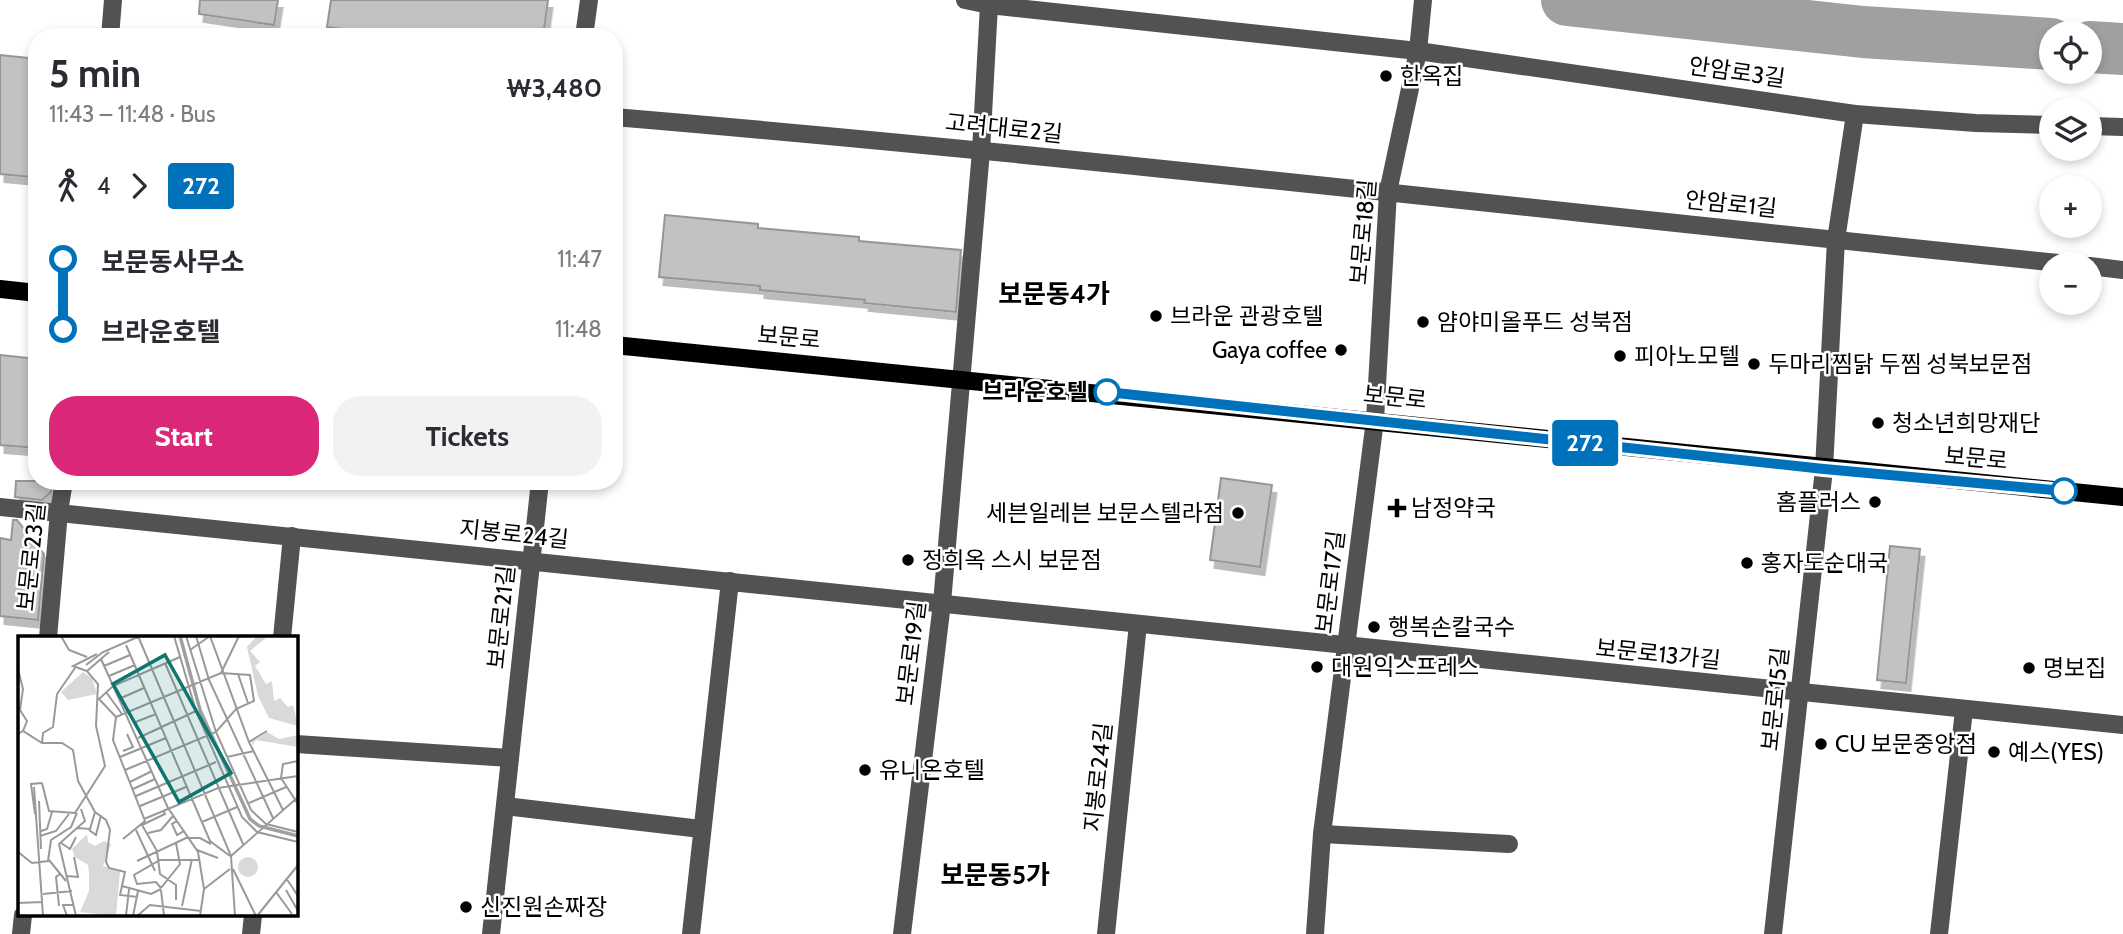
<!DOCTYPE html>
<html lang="en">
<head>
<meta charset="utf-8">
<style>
  :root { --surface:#fff; --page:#f2f2f3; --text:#2b2b33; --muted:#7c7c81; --accent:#db2777 }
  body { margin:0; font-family:Cabin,"Noto Sans KR",sans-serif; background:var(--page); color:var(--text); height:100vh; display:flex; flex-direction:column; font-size:26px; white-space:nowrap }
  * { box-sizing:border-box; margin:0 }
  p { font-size:23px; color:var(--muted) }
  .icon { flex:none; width:38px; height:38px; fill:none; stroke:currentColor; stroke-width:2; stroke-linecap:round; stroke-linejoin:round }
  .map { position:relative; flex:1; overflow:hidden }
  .drawer { position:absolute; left:28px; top:28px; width:595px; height:462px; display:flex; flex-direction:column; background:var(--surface); border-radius:28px; box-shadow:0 4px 10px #0003 }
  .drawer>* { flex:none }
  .badge { padding:0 14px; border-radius:5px; font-size:24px; line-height:46px }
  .buttons { position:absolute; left:2039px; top:21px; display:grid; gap:14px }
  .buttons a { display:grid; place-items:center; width:63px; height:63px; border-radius:50%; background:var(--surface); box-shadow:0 4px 10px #0003; font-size:35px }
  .map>.badge { position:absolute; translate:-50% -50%; box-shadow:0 0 0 4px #fff }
  .legs { display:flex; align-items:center; gap:10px; height:77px; padding:0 21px; font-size:23px }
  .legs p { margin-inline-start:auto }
  .summary { display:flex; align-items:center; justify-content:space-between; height:119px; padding:0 21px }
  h1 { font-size:38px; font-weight:700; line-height:52px }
  .button { display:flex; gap:14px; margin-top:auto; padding:14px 21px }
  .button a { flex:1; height:80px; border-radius:28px; background:var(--accent); color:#fff; font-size:28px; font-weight:700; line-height:80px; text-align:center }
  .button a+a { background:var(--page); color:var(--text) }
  ul { padding:0 21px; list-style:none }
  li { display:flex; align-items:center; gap:24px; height:70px; font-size:26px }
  li i { display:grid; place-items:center; width:10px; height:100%; margin:0 9px; background:currentColor }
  li i::after { content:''; width:18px; height:18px; margin:-9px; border:5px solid; border-radius:50%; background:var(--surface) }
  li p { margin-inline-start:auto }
  li:first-child i { background:linear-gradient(#0000 50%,currentColor 0) }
  li:last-child i { background:linear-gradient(currentColor 50%,#0000 0) }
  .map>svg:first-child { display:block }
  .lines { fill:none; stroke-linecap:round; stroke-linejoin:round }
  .river { stroke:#a0a0a0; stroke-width:52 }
  .building { fill:#c2c2c2; stroke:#969696; stroke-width:2; filter:url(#shadow) }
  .minor { stroke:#525252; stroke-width:18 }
  .major { stroke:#000; stroke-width:18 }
  .line-1-casing { stroke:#fff; stroke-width:16 }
  .line-1 { stroke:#0072bc; stroke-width:10 }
  .poi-dot { fill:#000; stroke:#fff; stroke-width:2.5 }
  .stop-1-dot { fill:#fff; stroke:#0072bc; stroke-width:3.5 }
  .labels { text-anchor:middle; stroke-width:5; stroke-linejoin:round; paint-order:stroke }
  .street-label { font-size:23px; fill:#000; stroke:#fff }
  .poi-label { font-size:23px; fill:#000; stroke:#fff; text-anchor:start }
  .stop-label { font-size:23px; font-weight:bold; fill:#000; stroke:#fff; text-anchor:end }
  .quarter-label { font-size:26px; font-weight:bold; fill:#000; stroke:#fff }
  .inset-river { fill:none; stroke:#a0a0a0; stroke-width:3.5 }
  .inset-road { fill:none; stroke:#999; stroke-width:2 }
  .view { fill:#0f766e; fill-opacity:0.15; stroke:#0f766e; stroke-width:3.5 }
  .inset-edge { fill:none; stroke:#000; stroke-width:3.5 }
</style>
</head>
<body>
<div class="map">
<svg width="2123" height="934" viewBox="0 0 2123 934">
  <defs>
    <filter id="shadow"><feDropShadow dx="4.5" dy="8" stdDeviation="0" flood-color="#0004"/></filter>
  </defs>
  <rect width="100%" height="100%" fill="#fff"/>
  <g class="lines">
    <!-- river -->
    <g class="river">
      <path d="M1567,0L1863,32L2051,44"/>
      <path d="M2090,47L2123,49"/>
    </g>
  </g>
  <!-- building -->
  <g class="building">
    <path d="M200,0H278L274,25L199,14Z"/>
    <path d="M331,0H548L543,37H399L327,27Z"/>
    <path d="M0,55L37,59V133L32,177L0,174Z"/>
    <path d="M665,215L758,224V228L859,237V241L961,250L956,312L864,303L865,300L760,290V286L659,277Z"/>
    <path d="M0,355L37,359V448L0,445Z"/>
    <path d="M1221,478L1272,485L1260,567L1210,560Z"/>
    <path d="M16,481H52L51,492L42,500L15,497Z"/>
    <path d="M13,520H17L44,554L38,620L0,616V538L11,540Z"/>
    <path d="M1890,546L1920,549L1906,683L1877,680Z"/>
  </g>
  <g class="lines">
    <!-- minor -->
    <g class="minor">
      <path d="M965,0L989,5L1418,51L1855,114L1976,123L2051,125"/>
      <path d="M110,37L113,0"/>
      <path d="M584,37L589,0"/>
      <path d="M614,117C1100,158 1584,215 2069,264"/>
      <path d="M2090,126L2123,127"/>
      <path d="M2090,266L2123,270"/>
      <path d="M0,507C708,573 1415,658 2123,725"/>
      <path d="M48,638L59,512L64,481"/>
      <path d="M282,638L292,536"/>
      <path d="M296,744L510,758"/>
      <path d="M505,806L701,829"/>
      <path d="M1322,834L1509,844"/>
      <path d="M21,934L23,915"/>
      <path d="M251,934L253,915"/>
      <path d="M491,934L540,481"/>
      <path d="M691,934L730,581"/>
      <path d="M902,934L942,603L981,151L989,5"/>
      <path d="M1106,934L1138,624"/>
      <path d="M1315,934L1322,834L1375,420L1388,192L1418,51L1423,0"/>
      <path d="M1773,934L1824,469L1836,240L1855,114"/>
      <path d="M1939,934L1964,710"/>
    </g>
    <!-- major -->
    <g class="major">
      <path d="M0,289L37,293"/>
      <path d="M614,345C1118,391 1620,450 2123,497"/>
    </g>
  </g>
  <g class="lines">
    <defs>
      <path id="line-1" d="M1107,392L1824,469L2064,491"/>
    </defs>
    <!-- line-1 casing -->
    <use href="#line-1" class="line-1-casing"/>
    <!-- line-1 -->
    <use href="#line-1" class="line-1"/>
  </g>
  <!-- markers -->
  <g class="poi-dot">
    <circle cx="1386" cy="76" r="7"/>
    <circle cx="1156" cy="316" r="7"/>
    <circle cx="1423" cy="322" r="7"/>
    <circle cx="1341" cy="350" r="7"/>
    <circle cx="1620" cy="356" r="7"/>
    <circle cx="1754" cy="364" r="7"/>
    <circle cx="1878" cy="423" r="7"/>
    <circle cx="1875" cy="502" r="7"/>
    <path d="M1393.5 497.5h7v7h7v7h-7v7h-7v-7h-7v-7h7z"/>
    <circle cx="1238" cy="513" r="7"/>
    <circle cx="908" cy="560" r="7"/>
    <circle cx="1747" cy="563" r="7"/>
    <circle cx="1374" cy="627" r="7"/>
    <circle cx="1317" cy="667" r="7"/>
    <circle cx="2029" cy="668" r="7"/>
    <circle cx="1821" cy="744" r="7"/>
    <circle cx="1994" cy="752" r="7"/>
    <circle cx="865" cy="770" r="7"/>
    <circle cx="466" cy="907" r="7"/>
  </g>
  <g class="stop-1-dot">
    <circle cx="1107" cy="392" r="12"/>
    <circle cx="2064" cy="491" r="12"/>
  </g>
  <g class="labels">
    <!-- street labels -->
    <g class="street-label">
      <text transform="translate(1737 72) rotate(8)" y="8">안암로3길</text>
      <text transform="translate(1004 128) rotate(6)" y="8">고려대로2길</text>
      <text transform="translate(1731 204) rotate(6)" y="8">안암로1길</text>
      <text transform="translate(1363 232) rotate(-85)" y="8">보문로18길</text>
      <text transform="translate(789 337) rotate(5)" y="8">보문로</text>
      <text transform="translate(1395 397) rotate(6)" y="8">보문로</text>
      <text transform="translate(1976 458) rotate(5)" y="8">보문로</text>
      <text transform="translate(514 534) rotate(6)" y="8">지봉로24길</text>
      <text transform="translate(31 557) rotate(-84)" y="8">보문로23길</text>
      <text transform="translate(1330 582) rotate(-83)" y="8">보문로17길</text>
      <text transform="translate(501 617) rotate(-84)" y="8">보문로21길</text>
      <text transform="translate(911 653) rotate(-83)" y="8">보문로19길</text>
      <text transform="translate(1658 654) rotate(6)" y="8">보문로13가길</text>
      <text transform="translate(1775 699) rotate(-84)" y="8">보문로15길</text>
      <text transform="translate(1098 777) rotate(-84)" y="8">지봉로24길</text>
    </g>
    <!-- poi labels -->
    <g class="poi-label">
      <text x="1400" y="84">한옥집</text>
      <text x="1170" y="324">브라운 관광호텔</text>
      <text x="1437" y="330">얌야미올푸드 성북점</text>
      <text x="1327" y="358" text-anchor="end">Gaya coffee</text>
      <text x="1634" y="364">피아노모텔</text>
      <text x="1768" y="372">두마리찜닭 두찜 성북보문점</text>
      <text x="1892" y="431">청소년희망재단</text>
      <text x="1861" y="510" text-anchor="end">홈플러스</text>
      <text x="1411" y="516">남정약국</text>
      <text x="1224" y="521" text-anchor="end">세븐일레븐 보문스텔라점</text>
      <text x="922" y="568">정희옥 스시 보문점</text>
      <text x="1761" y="571">홍자도순대국</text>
      <text x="1388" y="635">행복손칼국수</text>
      <text x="1331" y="675">대원익스프레스</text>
      <text x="2043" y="676">명보집</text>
      <text x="1835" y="752">CU 보문중앙점</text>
      <text x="2008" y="760">예스(YES)</text>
      <text x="879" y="778">유니온호텔</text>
      <text x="480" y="915">신진원손짜장</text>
    </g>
    <!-- stop labels -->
    <g class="stop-label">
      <text x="1088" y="400">브라운호텔</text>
    </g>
    <!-- quarter labels -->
    <g class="quarter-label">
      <text x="1054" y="303">보문동4가</text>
      <text x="995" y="884">보문동5가</text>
    </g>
  </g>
  <!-- overview -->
  <g transform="translate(18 636)">
    <rect width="280" height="280" fill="#fff"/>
    <path d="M239,0L248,2L232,15L242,26L237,30L248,48L254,45L256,65L262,62L270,71L275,69L280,90L251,82L240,60L229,11ZM65,36L74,42L79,58L50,64L43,56ZM249,96L261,103L280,99V111L238,104L235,109L234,106ZM69,198L70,206L77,210L86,205L93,208L85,230L102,236L98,280L62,276L71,255V237L70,229L57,221L54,213ZM220 231a10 10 0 1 1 20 0a10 10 0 1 1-20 0Z" fill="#d9d9d9"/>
    <path class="inset-river" d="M162,0L182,74L232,183L241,190L280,200"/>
    <path class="inset-road" d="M43,0L51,14L69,21M120,0L213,220L217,280M156,0L178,75L224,181L239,196L280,206M168,0L198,96L233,174L248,188M178,0L191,44L255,182M192,0L231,106L265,174M108,9L192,205L212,220M172,14L192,0M83,23L150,172L180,216L186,253L182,280M147,27L225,208M68,29L85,16L122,0M86,30L112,19M0,33L5,53L2,74M69,35L91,16M203,37L221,0M220,38L230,67M91,40L117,29M88,56L104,78M103,62L126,52M2,74L9,85L5,95M98,81L203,37L232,39L236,65L218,73L198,96L107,134M98,81L95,104L127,185L105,203M98,81L81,63L95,50L162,21M115,87L138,78M0,98L5,95L24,107H44L55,114L60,145L77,176L88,184L92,194L88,226L91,232L107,236L102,259L120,261M120,102L178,75M231,106L249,95M24,107L25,97L35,91L39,58L57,32M105,115L115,111L109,98M102,121L148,102M209,121L236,115M280,125L265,128L263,142L280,168M112,146L134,135M24,147L31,175L57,177L87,130L78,90L80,48L69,35L55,30L79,18M16,151L25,280M115,153L137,143M118,160L198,126M21,165L23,213M231,167L268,151M122,170L168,151M145,174L147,178L124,189L139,215L142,238L158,249V264M17,178L13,148L24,147M126,183L200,152L280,140M159,185L154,188L159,199L166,195M184,186L219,171M248,188L280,196M59,192L67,185L63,173M71,194L78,199L83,179M118,194L137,235M23,195L29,193L34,176M130,197L143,194L155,180M22,200L38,195L51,178M43,207L52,213L58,201M179,214L200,222M0,216L14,227L30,225L33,204L53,191L59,177M213,220L280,161M31,224L48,245M119,225L168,202H182L193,208M215,233L238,280M49,240L60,241L56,221M268,242L280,260M104,250L133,258L143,253M143,252L138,246L119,248L116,239L142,224H181M143,252L162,228L158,207M186,253L212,233M143,254L146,280M268,254L280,275M258,256L274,278M25,258L54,255M0,267L24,266M41,270L38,241L42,238M164,270L174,223M49,280L45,269H56M58,280L41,208L59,192L72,193L77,176M108,280L111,253M115,280L120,255M119,280L132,269L183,275M239,280L280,229"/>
    <path class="view" d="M147,19L213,137L161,166L95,48Z"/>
    <rect width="280" height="280" class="inset-edge"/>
  </g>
</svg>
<div class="buttons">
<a><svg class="icon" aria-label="locate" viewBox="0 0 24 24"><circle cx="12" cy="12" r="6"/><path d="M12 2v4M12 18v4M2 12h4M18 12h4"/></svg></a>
<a><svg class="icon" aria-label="layers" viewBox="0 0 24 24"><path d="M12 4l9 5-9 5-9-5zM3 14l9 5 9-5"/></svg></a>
<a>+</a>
<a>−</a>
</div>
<b class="badge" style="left:1585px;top:443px;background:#0072bc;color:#fff">272</b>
<section class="drawer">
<div class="summary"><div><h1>5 min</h1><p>11:43 – 11:48 · Bus</p></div><b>₩3,480</b></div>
<div class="legs"><svg class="icon" aria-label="walk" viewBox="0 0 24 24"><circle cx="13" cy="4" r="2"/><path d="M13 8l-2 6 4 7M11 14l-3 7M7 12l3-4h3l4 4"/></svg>4<svg class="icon" aria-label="forward" viewBox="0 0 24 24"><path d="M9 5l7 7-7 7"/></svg><b class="badge" style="background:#0072bc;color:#fff">272</b></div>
<ul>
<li><i style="color:#0072bc"></i><b>보문동사무소</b><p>11:47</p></li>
<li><i style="color:#0072bc"></i><b>브라운호텔</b><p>11:48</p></li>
</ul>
<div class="button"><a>Start</a><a>Tickets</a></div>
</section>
</div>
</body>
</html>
